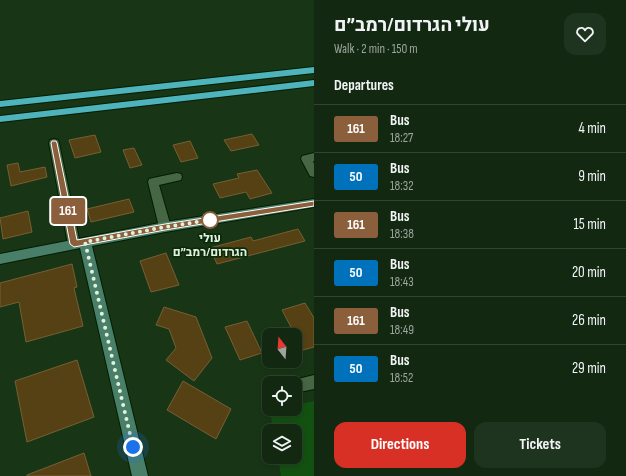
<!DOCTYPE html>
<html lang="en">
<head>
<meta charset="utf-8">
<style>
  :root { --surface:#122810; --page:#1f341e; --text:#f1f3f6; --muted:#9ca69f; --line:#314430; --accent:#d93025 }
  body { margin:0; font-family:"Sofia Sans Condensed",Heebo,sans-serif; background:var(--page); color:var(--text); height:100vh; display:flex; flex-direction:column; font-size:15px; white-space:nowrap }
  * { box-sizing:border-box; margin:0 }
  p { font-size:13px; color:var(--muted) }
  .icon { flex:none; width:22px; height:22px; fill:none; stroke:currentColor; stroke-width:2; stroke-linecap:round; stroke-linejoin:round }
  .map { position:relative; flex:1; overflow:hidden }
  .sheet { display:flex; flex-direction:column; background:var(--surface); width:312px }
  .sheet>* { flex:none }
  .badge { padding:0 8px; border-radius:3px; font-size:14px; line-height:26px }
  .needle { width:26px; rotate:343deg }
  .buttons { position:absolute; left:262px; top:328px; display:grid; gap:8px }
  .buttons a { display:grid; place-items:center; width:40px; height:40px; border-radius:8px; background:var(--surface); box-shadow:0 2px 6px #0003,0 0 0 1px var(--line); font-size:20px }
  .you { position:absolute; width:20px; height:20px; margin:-10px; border:3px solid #fff; border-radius:50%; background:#1a73e8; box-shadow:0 0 0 6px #1a73e833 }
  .map>.badge { position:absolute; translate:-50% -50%; box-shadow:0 0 0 2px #fff }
  h2 { padding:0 20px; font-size:15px; line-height:36px }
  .round { display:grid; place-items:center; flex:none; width:42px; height:42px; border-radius:12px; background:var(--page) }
  .summary { display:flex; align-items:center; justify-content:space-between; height:68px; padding:0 20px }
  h1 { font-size:19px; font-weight:700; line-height:30px }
  .primary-button { display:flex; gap:8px; margin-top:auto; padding:8px 20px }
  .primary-button a { flex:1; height:46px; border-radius:12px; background:var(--accent); color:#fff; font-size:16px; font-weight:700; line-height:46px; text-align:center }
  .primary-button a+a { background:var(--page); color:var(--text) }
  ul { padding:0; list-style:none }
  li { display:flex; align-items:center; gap:12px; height:48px; padding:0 20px; border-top:1px solid var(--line) }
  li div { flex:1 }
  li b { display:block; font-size:15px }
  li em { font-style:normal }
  li .badge { min-width:44px; font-weight:700; text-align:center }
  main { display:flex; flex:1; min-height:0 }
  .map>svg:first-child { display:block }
  .green { fill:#135111 }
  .building { fill:#564115; stroke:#755f35 }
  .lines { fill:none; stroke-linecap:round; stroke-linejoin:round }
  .street-casing { stroke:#011d01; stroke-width:2 }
  .secondary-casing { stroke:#011d01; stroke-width:2 }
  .highway-casing { stroke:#011d01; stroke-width:2 }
  .street { fill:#476744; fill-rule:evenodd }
  .secondary { fill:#497e68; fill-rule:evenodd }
  .highway { fill:#4eb3bb; fill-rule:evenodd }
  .line { fill:#8b5e3c; stroke:#fff }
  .walk { stroke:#dff2dd; stroke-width:4; stroke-dasharray:0 7.2 }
  .stop-dot { fill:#fff; stroke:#8b5e3c; stroke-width:2 }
  .labels { text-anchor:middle; stroke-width:3.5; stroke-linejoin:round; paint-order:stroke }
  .stop-label { font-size:12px; font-weight:bold; fill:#dff2dd; stroke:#0d2b0c }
</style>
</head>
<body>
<main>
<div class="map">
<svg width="314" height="476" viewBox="0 0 314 476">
  <rect width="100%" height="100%" fill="#183616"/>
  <!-- green -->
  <path class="green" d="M314,401V476H281L278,457H295V431H273L270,410L295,409V405Z"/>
  <!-- building -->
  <g class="building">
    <path d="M252,134L259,145L231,151L224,140Z"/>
    <path d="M95,135L101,152L75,158L69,140Z"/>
    <path d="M190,141L198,158L181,162L173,145Z"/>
    <path d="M134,148L142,165L130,168L123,150Z"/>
    <path d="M18,163L20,172L45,167L47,177L11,186L7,165Z"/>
    <path d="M257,170L272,193L250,199L246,192L220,198L213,184L239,178L237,174Z"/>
    <path d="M129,199L134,212L91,222L87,209Z"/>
    <path d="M28,211L32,232L3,239L0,218Z"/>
    <path d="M298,229L305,241L217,264L210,248L251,237L253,241Z"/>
    <path d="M166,253L179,285L151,292L140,261Z"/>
    <path d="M72,264L77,287L74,288L83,326L26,342L19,302L0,307V283Z"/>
    <path d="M305,303L314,318V347L303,350L282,310Z"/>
    <path d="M164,307L196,317L212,358L194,381L166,360L176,348L169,329L156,325Z"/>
    <path d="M247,321L262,353L240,360L225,327Z"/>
    <path d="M77,360L94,417L27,442L15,381Z"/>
    <path d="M183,381L231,409L216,439L167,410Z"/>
    <path d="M84,453L91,476H27V475Z"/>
  </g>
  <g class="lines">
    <defs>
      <g id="street">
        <path d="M54,139L58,140L59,143L80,244L78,247L74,249L70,247L68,244L49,143L50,140Z"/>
        <path d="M314,153V161H313L314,164V177L310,176L301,159L302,156Z"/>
        <path d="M177,173L181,174L182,177L181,180L159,185L171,227L169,230L165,232L161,230L159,227L148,182L149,179L153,178Z"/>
        <path d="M314,375V389L295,393V383H289L290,381Z"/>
      </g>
      <path id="secondary" d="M314,199V207L165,232L92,246L148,476H132L80,248L0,264V254L165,222Z"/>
      <g id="highway">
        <path d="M314,67V73L0,107V101Z"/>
        <path d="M314,80V86L0,122V116Z"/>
      </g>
    </defs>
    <!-- street casing -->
    <use href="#street" class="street-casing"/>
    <!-- secondary casing -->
    <use href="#secondary" class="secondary-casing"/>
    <!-- highway casing -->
    <use href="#highway" class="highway-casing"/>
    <!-- street -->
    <use href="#street" class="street"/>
    <!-- secondary -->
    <use href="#secondary" class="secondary"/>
    <!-- highway -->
    <use href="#highway" class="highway"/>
  </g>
  <!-- line -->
  <path class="line" d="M52,141H56L57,143L77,240L165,224L314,201V206L165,230L74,247L70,244L51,143Z"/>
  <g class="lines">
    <!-- walk -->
    <path class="walk" d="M133,447L85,242L165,227L210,220"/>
  </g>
  <!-- markers -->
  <circle class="stop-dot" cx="210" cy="220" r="8"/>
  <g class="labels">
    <!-- stop labels -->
    <g class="stop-label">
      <text x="210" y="242">עולי<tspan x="210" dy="14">הגרדום/רמב״ם</tspan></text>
    </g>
  </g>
</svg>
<div class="buttons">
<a><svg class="needle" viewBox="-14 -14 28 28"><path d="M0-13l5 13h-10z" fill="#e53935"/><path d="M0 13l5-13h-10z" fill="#9ca69f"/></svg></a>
<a><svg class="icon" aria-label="locate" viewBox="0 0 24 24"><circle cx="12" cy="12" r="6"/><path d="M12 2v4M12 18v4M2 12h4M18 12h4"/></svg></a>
<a><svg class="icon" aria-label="layers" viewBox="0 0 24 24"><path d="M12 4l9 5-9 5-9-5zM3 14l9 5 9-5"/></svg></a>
</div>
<div class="you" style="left:133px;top:447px"></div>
<b class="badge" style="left:68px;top:211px;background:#8b5e3c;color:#fff">161</b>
</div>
<section class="sheet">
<div class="summary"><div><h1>עולי הגרדום/רמב״ם</h1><p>Walk · 2 min · 150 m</p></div><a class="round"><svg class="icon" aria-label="heart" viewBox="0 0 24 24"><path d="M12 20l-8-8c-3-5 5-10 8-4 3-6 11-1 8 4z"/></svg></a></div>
<h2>Departures</h2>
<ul>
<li><span class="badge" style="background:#8b5e3c;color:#fff">161</span><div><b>Bus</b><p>18:27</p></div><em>4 min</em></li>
<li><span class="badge" style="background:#0072bc;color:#fff">50</span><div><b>Bus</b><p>18:32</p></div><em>9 min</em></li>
<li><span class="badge" style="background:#8b5e3c;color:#fff">161</span><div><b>Bus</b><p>18:38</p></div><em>15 min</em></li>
<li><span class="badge" style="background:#0072bc;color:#fff">50</span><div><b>Bus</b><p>18:43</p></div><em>20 min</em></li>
<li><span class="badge" style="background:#8b5e3c;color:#fff">161</span><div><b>Bus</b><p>18:49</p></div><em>26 min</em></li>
<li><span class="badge" style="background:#0072bc;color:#fff">50</span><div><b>Bus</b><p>18:52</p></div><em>29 min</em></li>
</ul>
<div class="primary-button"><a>Directions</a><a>Tickets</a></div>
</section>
</main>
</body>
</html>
